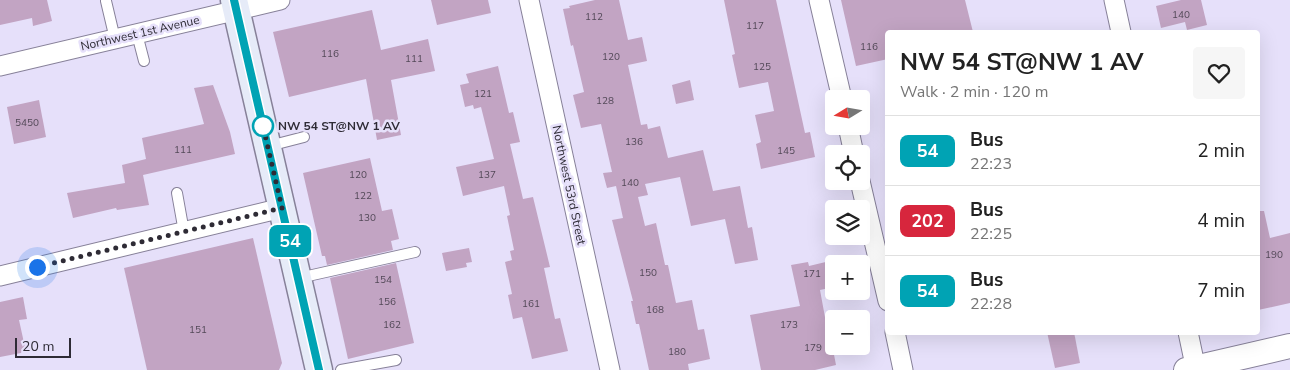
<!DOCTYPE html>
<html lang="en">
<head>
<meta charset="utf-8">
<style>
  :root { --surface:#fff; --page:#f6f6f6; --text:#222; --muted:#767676; --line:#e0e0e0 }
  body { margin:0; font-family:"Nunito Sans",sans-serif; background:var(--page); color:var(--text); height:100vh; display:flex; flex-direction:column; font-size:19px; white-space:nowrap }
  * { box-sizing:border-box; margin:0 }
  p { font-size:16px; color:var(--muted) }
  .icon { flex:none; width:28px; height:28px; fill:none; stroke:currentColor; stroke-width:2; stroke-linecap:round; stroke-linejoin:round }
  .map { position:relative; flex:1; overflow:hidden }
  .details { position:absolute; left:885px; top:30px; width:375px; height:305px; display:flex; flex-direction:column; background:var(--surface); border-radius:5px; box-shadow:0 5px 20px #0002 }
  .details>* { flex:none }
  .badge { padding:0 10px; border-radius:8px; font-size:18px; line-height:32px }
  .needle { width:32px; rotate:259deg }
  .controls { position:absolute; left:825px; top:90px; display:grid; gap:10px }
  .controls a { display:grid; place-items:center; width:45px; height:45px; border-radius:5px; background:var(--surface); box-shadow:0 5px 20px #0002; font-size:25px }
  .scale { position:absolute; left:15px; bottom:12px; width:56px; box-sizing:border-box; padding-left:5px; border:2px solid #2e2b35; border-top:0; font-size:14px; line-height:18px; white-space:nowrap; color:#2e2b35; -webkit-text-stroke:4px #e6e0fa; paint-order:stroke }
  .you { position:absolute; width:25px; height:25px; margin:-12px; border:4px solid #fff; border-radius:50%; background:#1a73e8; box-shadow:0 0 0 8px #1a73e833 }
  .map>.badge { position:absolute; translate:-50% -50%; box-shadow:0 0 0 2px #fff }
  .round { display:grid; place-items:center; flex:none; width:52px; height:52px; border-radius:5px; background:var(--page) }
  .overview { display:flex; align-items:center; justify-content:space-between; height:85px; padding:0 15px }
  h1 { font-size:24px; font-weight:700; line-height:38px }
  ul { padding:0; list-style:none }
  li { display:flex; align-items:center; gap:15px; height:70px; padding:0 15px; border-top:1px solid var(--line) }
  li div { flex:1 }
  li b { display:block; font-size:19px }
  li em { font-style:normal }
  li .badge { min-width:55px; font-weight:700; text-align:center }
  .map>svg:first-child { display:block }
  .building { fill:#c2a4c3 }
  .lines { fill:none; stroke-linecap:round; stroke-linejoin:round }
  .service-casing { stroke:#878199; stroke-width:12 }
  .minor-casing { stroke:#878199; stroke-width:21 }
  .tertiary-casing { stroke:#878199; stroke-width:26 }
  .secondary-casing { stroke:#878199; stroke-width:29 }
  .service { stroke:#fff; stroke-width:10 }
  .minor { stroke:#fff; stroke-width:19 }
  .tertiary { stroke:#fff; stroke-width:24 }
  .secondary { stroke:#e6ebf8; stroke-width:26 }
  .line-casing { stroke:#fff; stroke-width:11 }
  .line { stroke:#00a3b4; stroke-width:8 }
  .walk { stroke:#2e2b35; stroke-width:5; stroke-dasharray:0 9 }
  .stop-dot { fill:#fff; stroke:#00a3b4; stroke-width:2.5 }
  .labels { text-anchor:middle; stroke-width:5; stroke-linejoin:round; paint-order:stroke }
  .number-label { font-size:10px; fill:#534958 }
  .street-label { font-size:12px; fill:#2e2b35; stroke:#e6e0fa }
  .stop-label { font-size:12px; font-weight:bold; fill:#2e2b35; stroke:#e6e0fa; text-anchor:start }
</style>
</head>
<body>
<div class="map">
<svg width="1290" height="370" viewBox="0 0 1290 370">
  <rect width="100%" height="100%" fill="#e6e0fa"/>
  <!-- building -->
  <g class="building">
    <path d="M0,0H47L52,21L33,26L32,18L0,25Z"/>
    <path d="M431,0H488L491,13L437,25Z"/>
    <path d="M595,0H619L628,40L642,37L647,61L628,65L641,125L647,124L648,129L660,126L668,158L703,150L713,191L740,186L748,228L752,227L758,260L735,264L725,219L691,226L680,177L645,184L648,195L638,197L645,226L656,223L665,265H668L676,303L692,300L698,330L704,329L710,359L688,364L689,370H649L639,324H636L631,301H633L612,220L623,218L616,186L607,188L603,173L612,172L601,124L581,128L573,95L584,92L573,45L571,46L563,9L570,8L569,6Z"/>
    <path d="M724,0H776L805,133L810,132L815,157L761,169L756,144L761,142L755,115L774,111L768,82L739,88L732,55L735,54Z"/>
    <path d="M841,0H965L973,32H888V59L856,66Z"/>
    <path d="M1181,0H1201L1207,25L1187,30L1185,22L1161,28L1156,6Z"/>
    <path d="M372,10L381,50L428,39L435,71L391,80L401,135L377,140L366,79L289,97L273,32Z"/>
    <path d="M498,66L509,113L513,112L520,142L510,144L523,199L533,197L550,267L544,268L555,319L560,318L568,351L532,359L522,317L513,319L508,295L512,294L505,262L512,260L510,251L514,250L507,216L510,215L504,186L463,196L456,167L494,159L481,107L474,109L473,105L465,107L460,85L469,83L466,74Z"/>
    <path d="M690,80L694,100L676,104L672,85Z"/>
    <path d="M213,85L230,132L235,154L143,175L149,205L117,210L116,208L73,218L67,193L125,183L122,165L146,159L142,138L204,124L194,88Z"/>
    <path d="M39,100L46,137L14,144L7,107Z"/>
    <path d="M370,158L382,211L392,209L399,239L391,241L393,250L327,265L325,256H322L303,173Z"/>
    <path d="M1258,211H1264L1270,238L1290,233V303L1258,310Z"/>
    <path d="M253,238L282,363L279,370H147L124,268Z"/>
    <path d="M469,248L472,262L466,263L467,267L446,271L442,253Z"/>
    <path d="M834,260V287L820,290L829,339H831L836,365L815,370H761L750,315L800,306L791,265L808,262L809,266Z"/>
    <path d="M396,263L414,343L348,359L330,278Z"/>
    <path d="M23,297L27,319L19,320L26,352L0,357V302Z"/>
    <path d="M1047,332H1074L1080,363L1055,368Z"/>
  </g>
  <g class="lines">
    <defs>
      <g id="service">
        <path d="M106,1L115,39"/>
        <path d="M137,34L144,61"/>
        <path d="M269,146L304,137"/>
        <path d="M177,193L184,232"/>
        <path d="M299,278L415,252"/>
        <path d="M341,370L396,360"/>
      </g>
      <g id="minor">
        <path d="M529,0L610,370"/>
        <path d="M819,0L842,99"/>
        <path d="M1114,0L1121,32"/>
        <path d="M0,66L280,0"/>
        <path d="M848,126L854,154"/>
        <path d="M860,181L888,301"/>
        <path d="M0,276L282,208"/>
        <path d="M895,332L903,370"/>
        <path d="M1188,332L1196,370"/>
      </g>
      <path id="tertiary" d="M1186,370L1290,346"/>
      <path id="secondary" d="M234,0L319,370"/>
    </defs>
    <!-- service casing -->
    <use href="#service" class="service-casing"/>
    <!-- minor casing -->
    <use href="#minor" class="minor-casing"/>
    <!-- tertiary casing -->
    <use href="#tertiary" class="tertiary-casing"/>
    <!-- secondary casing -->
    <use href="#secondary" class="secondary-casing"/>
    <!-- service -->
    <use href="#service" class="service"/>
    <!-- minor -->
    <use href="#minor" class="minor"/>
    <!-- tertiary -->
    <use href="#tertiary" class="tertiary"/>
    <!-- secondary -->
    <use href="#secondary" class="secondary"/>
  </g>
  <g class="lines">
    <defs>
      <path id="line" d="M234,0L319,370"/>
    </defs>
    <!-- line casing -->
    <use href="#line" class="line-casing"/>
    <!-- line -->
    <use href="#line" class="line"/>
    <!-- walk -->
    <path class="walk" d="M37,267L282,208L263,126"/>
  </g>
  <!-- markers -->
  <circle class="stop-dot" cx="263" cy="126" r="10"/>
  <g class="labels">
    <!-- number labels -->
    <g class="number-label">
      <text x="1181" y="18">140</text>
      <text x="594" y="20">112</text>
      <text x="755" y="29">117</text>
      <text x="869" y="50">116</text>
      <text x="330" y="57">116</text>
      <text x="611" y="60">120</text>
      <text x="414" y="62">111</text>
      <text x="762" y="70">125</text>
      <text x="483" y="97">121</text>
      <text x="605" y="104">128</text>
      <text x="27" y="126">5450</text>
      <text x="634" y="145">136</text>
      <text x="183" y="153">111</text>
      <text x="786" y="154">145</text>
      <text x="358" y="178">120</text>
      <text x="487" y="178">137</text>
      <text x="630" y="186">140</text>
      <text x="363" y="199">122</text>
      <text x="367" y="221">130</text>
      <text x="1274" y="258">190</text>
      <text x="648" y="276">150</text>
      <text x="812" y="277">171</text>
      <text x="383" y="283">154</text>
      <text x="387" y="305">156</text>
      <text x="531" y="307">161</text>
      <text x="655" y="313">168</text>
      <text x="392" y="328">162</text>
      <text x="789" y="328">173</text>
      <text x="198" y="333">151</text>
      <text x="813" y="351">179</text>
      <text x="677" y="355">180</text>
    </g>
    <!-- street labels -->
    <g class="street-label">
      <text transform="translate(140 33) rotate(-13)" y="4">Northwest 1st Avenue</text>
      <text transform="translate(569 185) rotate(78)" y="4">Northwest 53rd Street</text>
    </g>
    <!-- stop labels -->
    <g class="stop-label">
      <text x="278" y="130">NW 54 ST@NW 1 AV</text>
    </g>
  </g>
</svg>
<div class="controls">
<a><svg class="needle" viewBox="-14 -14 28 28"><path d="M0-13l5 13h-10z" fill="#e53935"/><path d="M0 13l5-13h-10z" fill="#767676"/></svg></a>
<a><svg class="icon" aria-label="locate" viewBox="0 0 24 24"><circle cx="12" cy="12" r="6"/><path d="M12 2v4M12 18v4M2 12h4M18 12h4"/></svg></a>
<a><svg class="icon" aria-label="layers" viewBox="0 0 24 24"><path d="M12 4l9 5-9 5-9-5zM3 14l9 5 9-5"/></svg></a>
<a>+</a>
<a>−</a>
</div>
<div class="scale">20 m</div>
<div class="you" style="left:37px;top:267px"></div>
<b class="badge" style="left:290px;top:241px;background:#00a3b4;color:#fff">54</b>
<section class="details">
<div class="overview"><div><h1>NW 54 ST@NW 1 AV</h1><p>Walk · 2 min · 120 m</p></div><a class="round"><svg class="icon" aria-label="heart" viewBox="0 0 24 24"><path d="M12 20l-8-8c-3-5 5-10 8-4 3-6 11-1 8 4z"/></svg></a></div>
<ul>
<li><span class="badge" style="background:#00a3b4;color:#fff">54</span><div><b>Bus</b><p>22:23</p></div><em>2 min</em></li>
<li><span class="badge" style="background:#d7263d;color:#fff">202</span><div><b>Bus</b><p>22:25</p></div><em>4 min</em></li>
<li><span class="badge" style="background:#00a3b4;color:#fff">54</span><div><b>Bus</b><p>22:28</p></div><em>7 min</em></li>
</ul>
</section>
</div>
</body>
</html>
